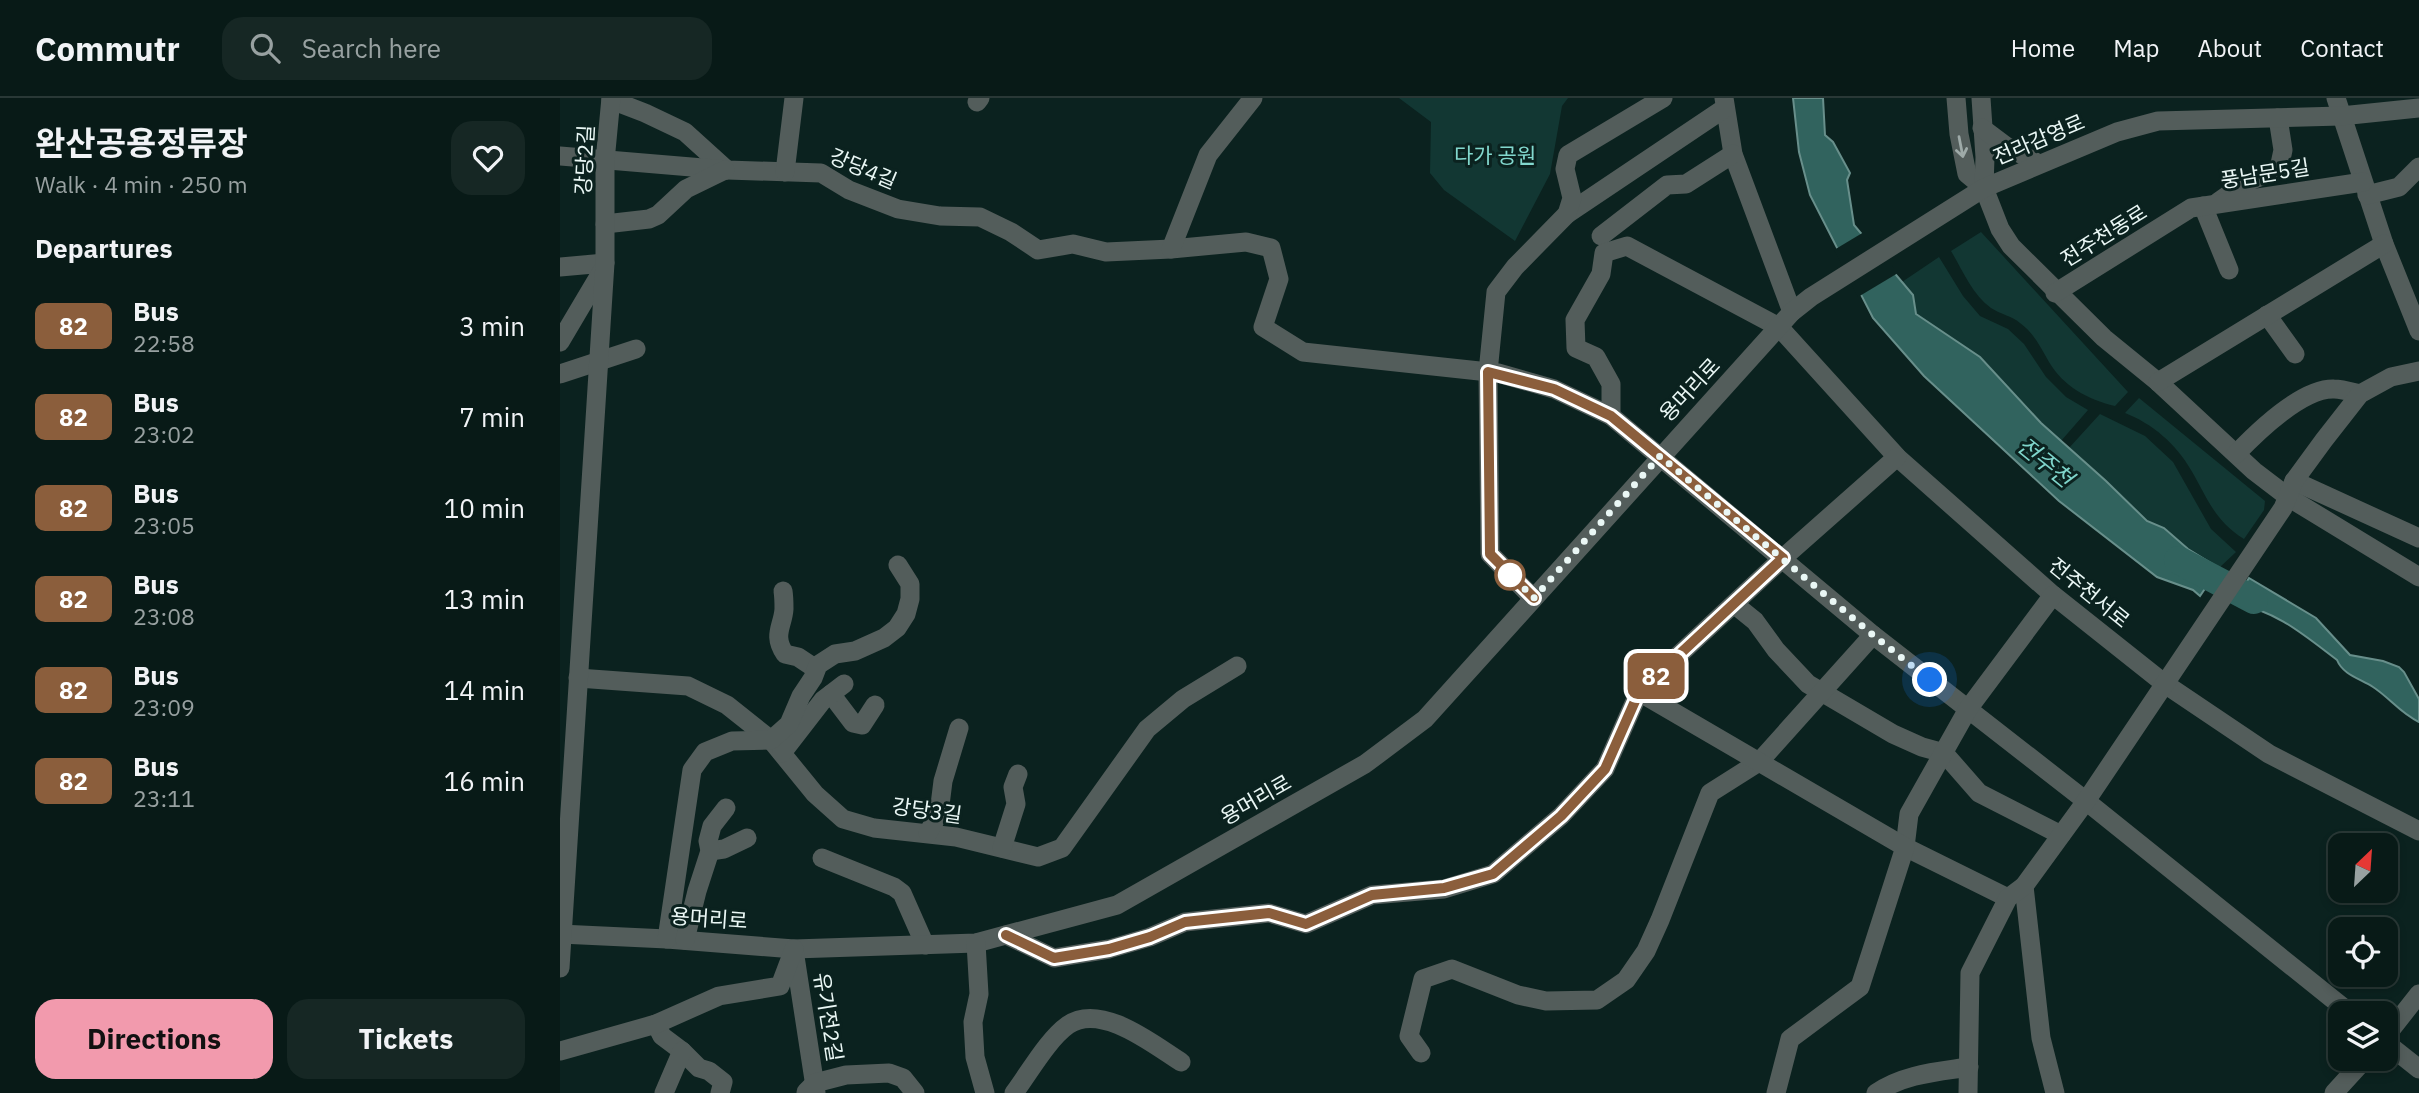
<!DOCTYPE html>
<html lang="en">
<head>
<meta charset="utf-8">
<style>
  :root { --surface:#081a17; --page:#162724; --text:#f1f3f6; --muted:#98a1a1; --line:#293836; --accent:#f29aad }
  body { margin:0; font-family:"IBM Plex Sans","Noto Sans KR",sans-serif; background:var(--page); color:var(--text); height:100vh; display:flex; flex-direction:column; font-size:26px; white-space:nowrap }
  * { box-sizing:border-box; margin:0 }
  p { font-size:23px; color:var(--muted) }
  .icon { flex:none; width:38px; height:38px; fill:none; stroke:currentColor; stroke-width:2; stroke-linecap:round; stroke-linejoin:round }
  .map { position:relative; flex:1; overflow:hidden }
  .panel { display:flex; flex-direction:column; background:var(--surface); width:560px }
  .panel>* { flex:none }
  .badge { padding:0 14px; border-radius:10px; font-size:24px; line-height:46px }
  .needle { width:46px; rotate:25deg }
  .fabs { position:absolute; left:1768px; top:735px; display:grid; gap:14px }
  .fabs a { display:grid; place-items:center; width:70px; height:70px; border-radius:14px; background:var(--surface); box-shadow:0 4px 10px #0003,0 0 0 2px var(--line); font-size:35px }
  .you { position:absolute; width:35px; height:35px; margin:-18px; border:5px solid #fff; border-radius:50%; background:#1a73e8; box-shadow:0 0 0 10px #1a73e833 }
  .map>.badge { position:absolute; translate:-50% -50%; box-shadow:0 0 0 4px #fff }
  h2 { padding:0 35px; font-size:26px; line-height:63px }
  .round { display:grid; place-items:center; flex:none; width:74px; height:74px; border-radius:21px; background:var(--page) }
  .head { display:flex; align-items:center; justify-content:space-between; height:119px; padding:0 35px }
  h1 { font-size:33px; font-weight:700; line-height:52px }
  .primary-button { display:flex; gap:14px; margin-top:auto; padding:14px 35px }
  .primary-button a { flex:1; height:80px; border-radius:21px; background:var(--accent); color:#111; font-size:28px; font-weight:700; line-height:80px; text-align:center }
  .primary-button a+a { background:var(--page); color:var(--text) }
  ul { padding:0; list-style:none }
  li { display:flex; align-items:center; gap:21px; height:91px; padding:0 35px }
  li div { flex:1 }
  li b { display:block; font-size:26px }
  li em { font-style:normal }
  li .badge { min-width:77px; font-weight:700; text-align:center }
  header { display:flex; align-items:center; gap:42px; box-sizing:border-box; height:98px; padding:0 35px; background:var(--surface); border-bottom:2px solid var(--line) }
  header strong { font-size:33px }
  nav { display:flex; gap:38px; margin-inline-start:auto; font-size:24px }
  .search { width:490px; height:63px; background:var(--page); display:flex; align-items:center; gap:18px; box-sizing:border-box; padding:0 24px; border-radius:21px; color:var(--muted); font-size:26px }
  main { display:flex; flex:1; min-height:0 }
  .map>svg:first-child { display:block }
  .green { fill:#123733 }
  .water { fill:#31635e; stroke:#688f8b; stroke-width:2 }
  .pier { fill:#0b221f }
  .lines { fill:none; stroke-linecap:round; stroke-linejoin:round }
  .river { stroke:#31635e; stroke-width:28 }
  .minor { stroke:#535d5b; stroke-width:19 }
  .oneway { stroke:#9eaaa8 }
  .line-casing { stroke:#fff; stroke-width:16 }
  .line { stroke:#8b5e3c; stroke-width:10 }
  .walk { stroke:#eaf7f5; stroke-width:7; stroke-dasharray:0 12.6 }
  .stop-dot { fill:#fff; stroke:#8b5e3c; stroke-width:3.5 }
  .labels { text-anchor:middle; stroke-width:6; stroke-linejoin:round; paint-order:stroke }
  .street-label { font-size:21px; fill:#eaf7f5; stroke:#0b221f }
  .park-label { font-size:21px; fill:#82d8ce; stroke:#0b221f }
  .water-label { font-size:23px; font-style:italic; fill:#7fd5cb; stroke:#0b221f }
</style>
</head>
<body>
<header>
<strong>Commutr</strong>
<div class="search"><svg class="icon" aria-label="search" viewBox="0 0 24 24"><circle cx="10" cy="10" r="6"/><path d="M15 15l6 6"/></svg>Search here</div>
<nav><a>Home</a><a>Map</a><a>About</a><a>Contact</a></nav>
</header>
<main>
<section class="panel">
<div class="head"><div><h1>완산공용정류장</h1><p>Walk · 4 min · 250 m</p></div><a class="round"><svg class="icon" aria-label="heart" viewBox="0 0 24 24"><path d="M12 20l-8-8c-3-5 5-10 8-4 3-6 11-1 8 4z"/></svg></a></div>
<h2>Departures</h2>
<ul>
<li><span class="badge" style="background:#8b5e3c;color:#fff">82</span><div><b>Bus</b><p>22:58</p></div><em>3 min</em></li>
<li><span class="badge" style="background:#8b5e3c;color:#fff">82</span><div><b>Bus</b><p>23:02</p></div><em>7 min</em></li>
<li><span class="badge" style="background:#8b5e3c;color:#fff">82</span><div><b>Bus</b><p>23:05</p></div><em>10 min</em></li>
<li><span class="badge" style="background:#8b5e3c;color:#fff">82</span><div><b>Bus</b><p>23:08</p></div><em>13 min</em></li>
<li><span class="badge" style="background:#8b5e3c;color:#fff">82</span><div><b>Bus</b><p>23:09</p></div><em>14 min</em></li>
<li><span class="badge" style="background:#8b5e3c;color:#fff">82</span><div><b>Bus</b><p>23:11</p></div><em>16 min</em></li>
</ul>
<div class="primary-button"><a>Directions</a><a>Tickets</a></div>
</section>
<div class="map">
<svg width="1859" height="995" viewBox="0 0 1859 995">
  <rect width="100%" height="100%" fill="#0b221f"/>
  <!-- green -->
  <g class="green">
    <path d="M839,0H1008L1002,8L990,76L955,143L884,92L870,75L871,24Z"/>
    <path d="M1421,134L1568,294L1555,308C1527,301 1504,289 1489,264C1481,250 1474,235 1460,225C1452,218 1440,216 1431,210C1412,196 1403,173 1391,153Z"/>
    <path d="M1379,159L1403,198L1420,218L1448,231L1464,246L1486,279L1506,299L1528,312L1501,343L1481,325L1420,259L1356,216L1353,197L1342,184Z"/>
    <path d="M1579,300L1705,403L1704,412L1684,441C1654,422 1648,401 1631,372C1616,346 1593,326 1565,315Z"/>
    <path d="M1540,316L1585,338L1613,364L1651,431L1676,454L1659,470L1628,451L1604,430L1587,423L1509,350Z"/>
  </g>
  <!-- water -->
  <g class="water">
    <path d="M1233,0H1263L1265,37L1273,44L1290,75L1287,82L1294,127L1353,197L1356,216L1420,259L1481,325L1546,383L1587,423L1604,430L1628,451L1659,470L1640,498L1633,492L1597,479L1499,403L1364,278L1313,220L1250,97L1239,54Z"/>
    <path d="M1689,480L1756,520L1790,557L1823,563L1839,569L1844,574L1859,601V624C1840,615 1830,600 1813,589C1801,581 1783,577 1777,562C1740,534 1719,515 1673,504Z"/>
  </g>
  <!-- pier -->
  <path class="pier" d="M1304,134L1338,175L1298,199L1274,152Z"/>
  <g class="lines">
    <!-- river -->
    <path class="river" d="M1618,462L1694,502"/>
    <!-- minor -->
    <g class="minor">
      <path d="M1164,0L1173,56L1232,214"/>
      <path d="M1396,0L1399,36L1407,76L1424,90"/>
      <path d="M1421,0L1425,59L1424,90L1440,131L1451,148L1544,240L1598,284L1694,373L1728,399L1859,479"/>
      <path d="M1776,0L1824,146L1859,233"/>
      <path d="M51,2L85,15L125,34L167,72"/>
      <path d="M417,4L420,0"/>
      <path d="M1422,30L1446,48L1479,66"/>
      <path d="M0,58L167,72L261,75L289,92L338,111L380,118L420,119L451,134L478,152L513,146L546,154L611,151L686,144L711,150L719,181L703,229L743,254L938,275L994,291L1051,318L1313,537L1526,703L1790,915"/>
      <path d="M225,74L234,0"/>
      <path d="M1807,97L1839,89L1859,69"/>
      <path d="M1658,104L1685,85L1716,72L1720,66L1723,52L1718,20"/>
      <path d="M1643,108L1669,172"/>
      <path d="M1007,116L1165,10"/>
      <path d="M45,126L89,121L98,117L126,91L165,72"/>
      <path d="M1041,138L1107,87L1126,86L1173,56"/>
      <path d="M611,151L648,57L693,0"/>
      <path d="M0,169L45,165"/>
      <path d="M1495,195L1631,110L1803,84"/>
      <path d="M1707,217L1735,256"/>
      <path d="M0,244L42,173"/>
      <path d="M0,276L76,251"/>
      <path d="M1598,284L1824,146"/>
      <path d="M1051,318V286L1036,259L1016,250L1015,222L1041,176L1044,155L1067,148L1219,229L1337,359L1493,497L1605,586L1709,656L1859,733"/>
      <path d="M1676,356C1697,334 1742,290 1774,291C1782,291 1792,294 1800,296"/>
      <path d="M1734,383L1859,440"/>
      <path d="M223,493C224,499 224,505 224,511C223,528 212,537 225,556L238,559L256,571"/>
      <path d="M973,500L930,456L928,274L936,194L955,169L1007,116L1012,100L1005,71L1008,57L1103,0"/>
      <path d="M1174,506L1195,523L1216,552L1248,586L1333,636L1362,649L1384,655L1419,695L1501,737"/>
      <path d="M18,580L128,588L167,607L211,642L255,696L283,721L314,730L396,739L478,759L502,750L587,631L623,601L677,568"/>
      <path d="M271,596L293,625L302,627L315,607"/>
      <path d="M222,655L263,602L284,586"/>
      <path d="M368,735L379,715L383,683L399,630"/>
      <path d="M442,750L456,706L453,689L458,676"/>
      <path d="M150,753L164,751L187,740"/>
      <path d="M262,760L334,789L342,795L365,847"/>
      <path d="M1464,788L1481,940L1495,995"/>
      <path d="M1448,800L1345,749L1349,716L1408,611L1493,497"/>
      <path d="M0,836L107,841L234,851L416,845L557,807L805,666L865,621L1232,214L1251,199L1424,90L1557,34L1598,23L1781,18L1859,10"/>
      <path d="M446,837L494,860L549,851L590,839L625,824L709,815L746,826L812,797L884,791L933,776L1001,718L1045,671L1079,594"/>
      <path d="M107,841L132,672L145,654L172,643L211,642L229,626L241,598L253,580L258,567L275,556L295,553L324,540L337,530L346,516L350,501V486L338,467"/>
      <path d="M125,842L137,793L150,753L148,743L152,728L166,710"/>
      <path d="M416,845L419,896L413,924L415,959L425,995"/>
      <path d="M234,852L256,995"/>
      <path d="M0,870L45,165V63L51,0"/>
      <path d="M96,926L102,938L122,953L139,970L149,973L163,984L160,995"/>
      <path d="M1825,939L1859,896"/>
      <path d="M1825,944L1859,971"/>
      <path d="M0,953L96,926L159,898L220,888L234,851"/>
      <path d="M861,955L849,938L863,881L892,871L958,897L986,903L1037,902L1066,882L1086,853L1100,822L1150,695L1199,664L1313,537"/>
      <path d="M246,994L255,985L286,977L329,975L343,980L355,995"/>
      <path d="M104,995L122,953"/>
      <path d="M454,995C469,975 488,941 508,927C541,904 594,947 621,964"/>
      <path d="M1216,995L1230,941L1300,889L1345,749L1079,594L1223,460L1337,359"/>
      <path d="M1316,995C1344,976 1376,974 1409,969"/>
      <path d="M1408,995L1410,875L1448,800L1464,788L1526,703L1723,410L1734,383L1764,342L1800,296L1831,279L1859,273"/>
      <path d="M1774,995L1805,961"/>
    </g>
  </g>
  <!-- one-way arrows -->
  <defs><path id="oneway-shaft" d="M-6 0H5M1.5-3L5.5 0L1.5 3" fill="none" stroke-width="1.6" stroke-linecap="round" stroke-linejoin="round" transform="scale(1.75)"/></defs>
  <use class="oneway" href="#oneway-shaft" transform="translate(1401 49) rotate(79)"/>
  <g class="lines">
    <defs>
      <path id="line" d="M446,837L494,860L549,851L590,839L625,824L709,815L746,826L812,797L884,790L933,776L1001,718L1045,671L1079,594L1223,460L1051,318L994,291L928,274L930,456L974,500"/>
    </defs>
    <!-- line casing -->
    <use href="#line" class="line-casing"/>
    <!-- line -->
    <use href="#line" class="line"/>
    <!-- walk -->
    <path class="walk" d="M950,477L944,471L974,500L1100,358L1313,537L1370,582"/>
  </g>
  <!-- markers -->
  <circle class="stop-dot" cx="950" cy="477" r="14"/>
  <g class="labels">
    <!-- street labels -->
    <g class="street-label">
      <text transform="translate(1479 42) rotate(-23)" y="7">전라감영로</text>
      <text transform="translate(25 62) rotate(-87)" y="7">강당2길</text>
      <text transform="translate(303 71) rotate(23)" y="7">강당4길</text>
      <text transform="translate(1705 76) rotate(-9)" y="7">풍남문5길</text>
      <text transform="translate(1544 138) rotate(-32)" y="7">전주천동로</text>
      <text transform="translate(1130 292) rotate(-47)" y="7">용머리로</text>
      <text transform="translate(1529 495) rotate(39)" y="7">전주천서로</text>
      <text transform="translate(696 702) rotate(-30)" y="7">용머리로</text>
      <text transform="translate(367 713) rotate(8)" y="7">강당3길</text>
      <text transform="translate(149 821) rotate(4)" y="7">용머리로</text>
      <text transform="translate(268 919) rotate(81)" y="7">유기전2길</text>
    </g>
    <!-- park labels -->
    <g class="park-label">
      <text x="935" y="65">다가 공원</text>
    </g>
    <!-- water labels -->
    <g class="water-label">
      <text transform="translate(1485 364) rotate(39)" y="8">전주천</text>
    </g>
  </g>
</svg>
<div class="fabs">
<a><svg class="needle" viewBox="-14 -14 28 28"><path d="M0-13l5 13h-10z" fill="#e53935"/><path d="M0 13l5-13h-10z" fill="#98a1a1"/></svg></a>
<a><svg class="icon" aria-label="locate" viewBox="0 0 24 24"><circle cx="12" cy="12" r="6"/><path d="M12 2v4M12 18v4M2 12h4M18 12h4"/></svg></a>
<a><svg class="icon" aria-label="layers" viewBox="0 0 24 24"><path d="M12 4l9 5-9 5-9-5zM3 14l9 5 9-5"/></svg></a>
</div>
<div class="you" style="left:1370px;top:582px"></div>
<b class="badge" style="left:1096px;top:578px;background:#8b5e3c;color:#fff">82</b>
</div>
</main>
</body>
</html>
